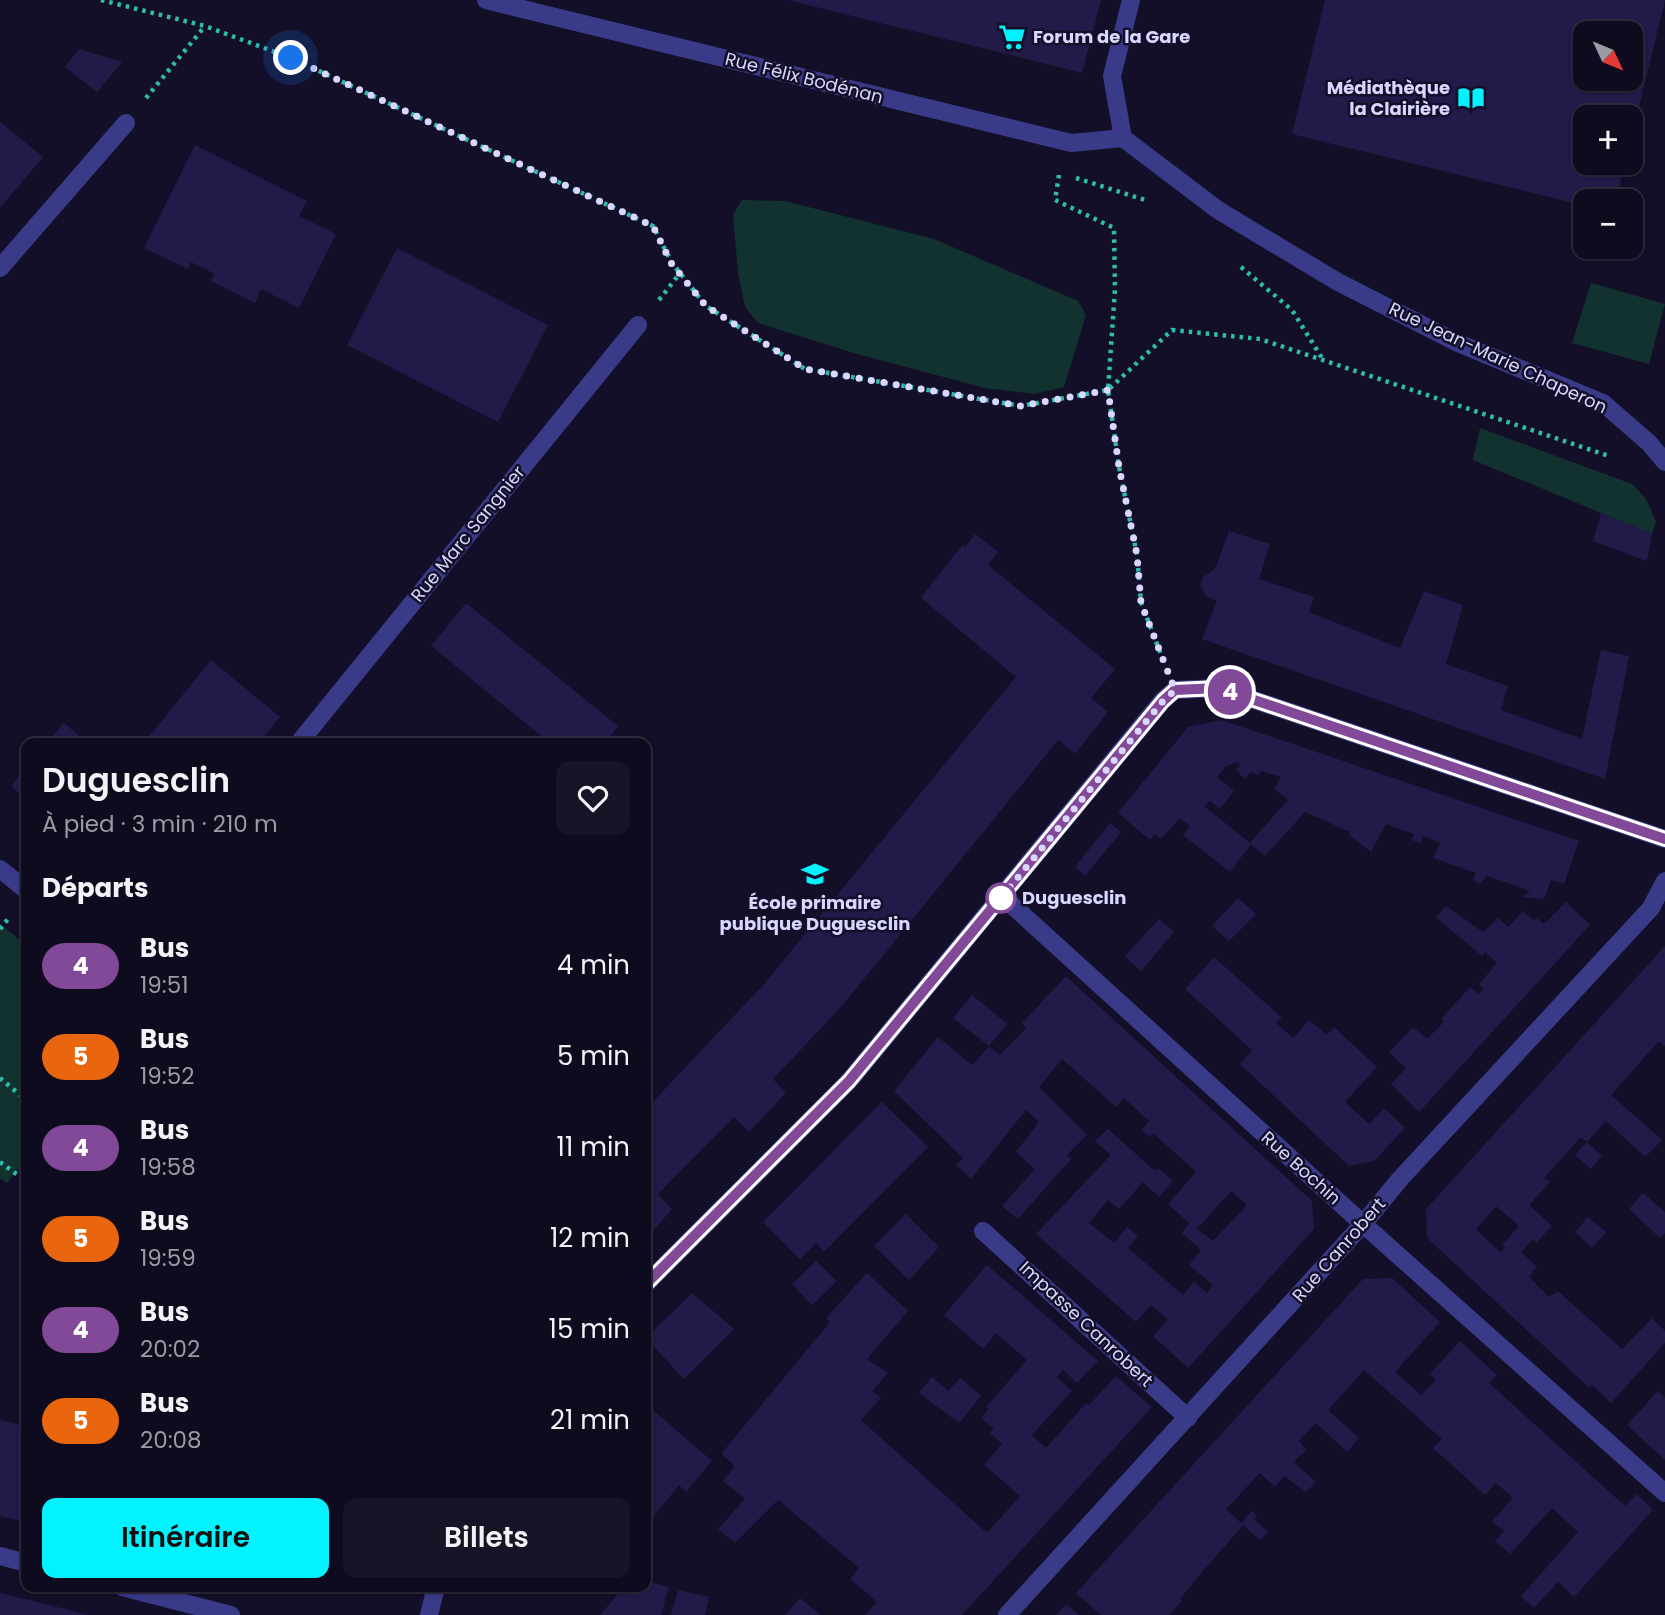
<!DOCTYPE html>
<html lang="fr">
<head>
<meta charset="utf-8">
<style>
  :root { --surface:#0e0b1e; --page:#171427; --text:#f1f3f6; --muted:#9b9ba4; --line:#2e2b3c; --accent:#03f2ff }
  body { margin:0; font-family:Poppins,sans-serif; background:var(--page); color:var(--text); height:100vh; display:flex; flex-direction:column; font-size:26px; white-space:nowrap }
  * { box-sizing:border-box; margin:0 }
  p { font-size:23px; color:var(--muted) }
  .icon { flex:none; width:38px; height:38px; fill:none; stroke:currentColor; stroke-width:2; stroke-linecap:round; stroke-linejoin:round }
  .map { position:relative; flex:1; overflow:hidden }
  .details { position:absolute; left:21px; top:738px; width:630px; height:854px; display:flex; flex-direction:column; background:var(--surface); border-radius:14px; box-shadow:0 2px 5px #0004,0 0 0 2px var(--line) }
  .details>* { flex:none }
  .badge { padding:0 14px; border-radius:23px; font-size:24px; line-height:46px }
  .needle { width:46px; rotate:134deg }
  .tools { position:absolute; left:1573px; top:21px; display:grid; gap:14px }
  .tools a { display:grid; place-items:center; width:70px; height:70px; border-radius:14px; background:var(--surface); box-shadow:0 2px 5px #0004,0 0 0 2px var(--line); font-size:35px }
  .you { position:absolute; width:35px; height:35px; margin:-18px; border:5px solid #fff; border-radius:50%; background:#1a73e8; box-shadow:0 0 0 10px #1a73e833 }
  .map>.badge { position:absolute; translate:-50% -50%; box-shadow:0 0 0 4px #fff }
  h2 { padding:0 21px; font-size:26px; line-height:63px }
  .round { display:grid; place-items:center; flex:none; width:74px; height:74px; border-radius:14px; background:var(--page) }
  .summary { display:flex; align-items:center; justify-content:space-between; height:119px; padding:0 21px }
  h1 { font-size:33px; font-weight:600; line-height:52px }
  .cta { display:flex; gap:14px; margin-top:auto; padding:14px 21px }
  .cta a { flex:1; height:80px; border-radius:14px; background:var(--accent); color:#111; font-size:28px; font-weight:600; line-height:80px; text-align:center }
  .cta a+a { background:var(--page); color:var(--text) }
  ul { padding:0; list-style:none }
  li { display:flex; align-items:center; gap:21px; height:91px; padding:0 21px }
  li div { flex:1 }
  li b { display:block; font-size:26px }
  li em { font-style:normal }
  li .badge { min-width:77px; font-weight:700; text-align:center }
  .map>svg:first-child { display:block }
  .green { fill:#123230 }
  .building { fill:#221b49; fill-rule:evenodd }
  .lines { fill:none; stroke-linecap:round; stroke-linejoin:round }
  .path { stroke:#2ebcac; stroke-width:4.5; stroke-dasharray:3.5 5; stroke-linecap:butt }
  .street { stroke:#3a3b88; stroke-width:18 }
  .line-casing { stroke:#fff; stroke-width:16 }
  .line { stroke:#814997; stroke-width:10 }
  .walk { stroke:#d9d7ff; stroke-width:7; stroke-dasharray:0 12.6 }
  .stop-dot { fill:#fff; stroke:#814997; stroke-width:3.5 }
  .labels { text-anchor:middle; stroke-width:5; stroke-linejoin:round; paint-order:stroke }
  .poi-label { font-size:18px; font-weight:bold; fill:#d9d7ff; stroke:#130f28; text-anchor:start }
  .street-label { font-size:18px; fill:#d9d7ff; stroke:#130f28 }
  .stop-label { font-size:18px; font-weight:bold; fill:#d9d7ff; stroke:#130f28; text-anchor:start }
</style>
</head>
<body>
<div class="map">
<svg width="1665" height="1615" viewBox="0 0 1665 1615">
  <rect width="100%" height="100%" fill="#130f28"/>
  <!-- green -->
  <g class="green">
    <path d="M742,200L785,201L934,239L1078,301L1086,315L1064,387L1035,394L985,388L857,354L758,323L745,307L738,272L733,214Z"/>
    <path d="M1591,283L1665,304L1649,364L1572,343Z"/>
    <path d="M1480,428L1632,484L1646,499L1656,522L1652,534L1473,460Z"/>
    <path d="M0,924L26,945V1159L7,1183L0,1178Z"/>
  </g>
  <!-- building -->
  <g class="building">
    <path d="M788,0H1101L1082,73Z"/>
    <path d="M1325,0H1665L1632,136L1631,117H1586V163H1625L1616,201H1586V206L1292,134ZM1586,33H1631V79H1586Z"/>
    <path d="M79,49L122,62L97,92L65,67Z"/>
    <path d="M0,122L43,157L0,208Z"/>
    <path d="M195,145L307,201L299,216L336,234L299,308L261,289L255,303L211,281L215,274L191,262L188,269L144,248Z"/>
    <path d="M397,248L548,325L498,422L347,345Z"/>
    <path d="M1601,513L1652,534L1647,561L1593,541Z"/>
    <path d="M1229,531L1270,544L1259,579L1314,597L1309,612L1400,648L1424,591L1463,605L1446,664L1508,686L1501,710L1582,739L1601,650L1629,656L1605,779L1202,639L1217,601L1206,596L1200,585L1203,577L1215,569Z"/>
    <path d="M975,534L998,552L988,565L1115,669L1091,698L1108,712L1075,754L1058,740L842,1006L773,1079L786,1093L749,1132L734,1117L658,1194L672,1209L646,1239V1109L765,983L1016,677L921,598L962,545L965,547Z"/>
    <path d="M466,603L618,726L604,744H551L431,646Z"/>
    <path d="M211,660L280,717L258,744H143Z"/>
    <path d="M1222,720L1579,841L1564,884L1551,880L1544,899L1522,897L1530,891L1487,876L1480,884L1473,880L1476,873L1433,858L1440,843L1423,836L1420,843L1412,840L1414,834L1386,824L1371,852L1349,835L1350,832L1305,812L1265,856L1251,844L1230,872L1183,835L1190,826L1180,818L1161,839L1155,834L1150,840L1118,813L1188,727ZM1236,762L1240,765L1236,770L1245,779L1252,771L1257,775L1262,771L1281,777L1274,789L1288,800L1250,843L1204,806L1210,801L1220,809L1234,791L1217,777L1226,766Z"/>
    <path d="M64,723L88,744H46Z"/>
    <path d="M26,768V800L11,786Z"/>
    <path d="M1110,823L1121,832L1085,876L1075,867Z"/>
    <path d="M1238,898L1256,914L1229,941L1212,926Z"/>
    <path d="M1566,902L1590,925L1419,1112L1391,1084L1406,1068L1389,1052L1413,1027L1427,1039L1444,1022L1441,1019L1470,987L1478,994L1483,989L1479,984L1497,963L1485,952L1482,956L1436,917L1446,906L1483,932L1498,918L1508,927L1523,911L1534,921L1537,918L1544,924Z"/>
    <path d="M1159,919L1174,932L1141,971L1125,956Z"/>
    <path d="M1665,946V1046L1659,1041L1611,1095L1662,1140L1645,1157L1606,1121L1587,1142L1581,1137L1544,1178L1550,1182L1529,1205L1552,1226L1536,1243L1533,1239L1521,1252L1537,1267L1529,1277L1549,1297L1558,1291L1622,1349L1652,1318L1665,1331V1343L1611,1403L1592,1385L1590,1388L1571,1371L1427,1238L1426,1209ZM1496,1206L1519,1226L1502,1245L1505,1247L1501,1253L1476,1229Z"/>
    <path d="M1214,957L1282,1018L1276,1023L1293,1038L1309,1020L1327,1035L1334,1027L1377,1067L1345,1102L1369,1124L1384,1108L1405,1128L1374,1161L1349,1166L1240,1064L1252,1050L1185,989Z"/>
    <path d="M1066,976L1312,1201L1314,1229L1188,1368L1153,1336L1168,1320L1151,1305L1136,1322L1036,1234L1111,1155L1095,1141L1108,1129L1155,1171L1158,1168L1173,1181L1159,1197L1143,1182L1119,1209L1108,1200L1089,1223L1114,1243L1127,1227L1138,1236L1128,1248L1183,1295L1194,1282L1207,1293L1213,1285L1189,1265L1201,1250L1182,1233L1189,1223L1168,1204L1196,1172L1153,1133L1150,1137L1142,1130L1149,1121L1124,1098L1116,1107L1062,1059L1039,1087L1087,1135L1067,1155L1071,1159L1018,1219L1002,1206L1035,1169L1016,1152L1039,1122L1026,1110L971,1179L956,1165L963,1158L894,1091L938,1037L972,1065L989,1046L1000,1055L1026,1028L1022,1023ZM1231,1191L1247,1205L1213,1241L1197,1229Z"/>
    <path d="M972,995L1007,1024L989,1046L953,1018Z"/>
    <path d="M882,1102L928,1147L824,1252L816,1243L800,1260L763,1222Z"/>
    <path d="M1587,1142L1602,1156L1591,1169L1575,1155Z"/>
    <path d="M1643,1193L1665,1212V1233L1660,1238L1629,1209Z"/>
    <path d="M906,1214L939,1247L909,1280L874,1246Z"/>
    <path d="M1588,1217L1606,1232L1592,1248L1575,1232Z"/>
    <path d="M816,1261L837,1281L812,1305L792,1284Z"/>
    <path d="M987,1265L1098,1361L1077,1383L1063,1370L1057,1377L1072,1391L1032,1435L1046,1448L1086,1403L1089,1405L1116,1376L1152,1407L962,1615H865L877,1602L850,1579L859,1568L778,1500L735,1543L718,1529L745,1499L723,1481L735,1466L721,1454L830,1322L826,1318L867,1273L908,1311L867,1359L888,1373L872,1391L881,1398L861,1420L987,1533L1020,1496L984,1465L1002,1444L990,1433L994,1429L981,1418L989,1409L986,1407L1027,1360L996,1333L983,1349L944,1315Z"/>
    <path d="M1392,1278L1440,1322L1395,1372L1421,1395L1436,1380L1430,1374L1460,1341L1497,1375L1489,1383L1625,1506L1637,1494L1653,1510L1574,1597L1558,1582L1534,1608L1521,1596L1578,1532L1552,1508L1510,1554L1495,1541L1504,1531L1492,1521L1513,1498L1496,1483L1485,1495L1433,1448L1442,1439L1364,1370L1328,1410L1359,1438L1347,1452L1316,1423L1299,1441L1306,1450L1294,1462L1316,1482L1306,1492L1284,1476L1275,1487L1260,1473L1226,1509L1241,1523L1252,1511L1257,1516L1254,1519L1268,1532L1260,1540L1243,1525L1198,1577L1180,1599L1182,1601L1169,1615H1101L1076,1593L1363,1279Z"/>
    <path d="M692,1293L734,1329L684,1379L646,1338Z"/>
    <path d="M932,1377L948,1391L960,1378L981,1396L959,1423L919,1393Z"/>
    <path d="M1658,1391L1665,1398V1460L1627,1425Z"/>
    <path d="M646,1404L712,1461L686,1492L679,1485L646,1526Z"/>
    <path d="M0,1420L26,1426V1522L0,1516Z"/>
    <path d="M646,1581L669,1587L661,1615H600L624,1587H646Z"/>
    <path d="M678,1590L709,1597L705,1615H671Z"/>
    <path d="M0,1593L73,1611L87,1615H0Z"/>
    <path d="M800,1598L820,1615H785Z"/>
    <path d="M1066,1604L1079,1615H1056Z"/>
  </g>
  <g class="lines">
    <!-- path -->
    <g class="path">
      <path d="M101,0L205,26L291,58L653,226L672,263L706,306L805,369L1021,406L1108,390L1172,330L1260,339L1609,456"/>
      <path d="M146,98L205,26"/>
      <path d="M1059,175L1055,200L1114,228L1115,289L1108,390L1119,467L1137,555L1141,602L1163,660"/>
      <path d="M1076,178L1145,200"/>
      <path d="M1241,267L1292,310L1322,358"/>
      <path d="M659,300L680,273"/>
      <path d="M0,929L8,919"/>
      <path d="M0,1078L26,1100"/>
      <path d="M0,1162L26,1181"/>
    </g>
    <!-- street -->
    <g class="street">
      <path d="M486,0L1071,143L1123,138"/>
      <path d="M1131,0L1112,76L1123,138L1218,210L1338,282L1458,343L1603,403L1649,443L1665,462"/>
      <path d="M0,268L126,123"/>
      <path d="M298,744L638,325"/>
      <path d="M0,869L26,890"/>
      <path d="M1002,896L1363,1224L1665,1493"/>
      <path d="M983,1231L1188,1418"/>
      <path d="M646,1284L849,1081L1163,700L1175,690L1219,688L1665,839"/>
      <path d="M0,1556L26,1563"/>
      <path d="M122,1587L231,1615"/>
      <path d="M429,1615L436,1587"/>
      <path d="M1007,1615L1363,1224L1400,1179L1651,908L1665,881"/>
    </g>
  </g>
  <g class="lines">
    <defs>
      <path id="line" d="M646,1284L849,1081L1163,701L1175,690L1219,688L1665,839"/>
    </defs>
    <!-- line casing -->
    <use href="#line" class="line-casing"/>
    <!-- line -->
    <use href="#line" class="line"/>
    <!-- walk -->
    <path class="walk" d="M291,58L653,226L671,263L706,306L805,369L1021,406L1108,390L1119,467L1137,555L1141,603L1175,690L1163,701L1001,898"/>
  </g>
  <!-- icons -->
  <defs>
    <symbol id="supermarket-bare" viewBox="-9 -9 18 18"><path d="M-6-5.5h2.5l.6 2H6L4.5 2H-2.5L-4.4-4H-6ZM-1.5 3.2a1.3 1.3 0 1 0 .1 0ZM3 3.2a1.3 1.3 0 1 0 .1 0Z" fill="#03f2ff" stroke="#130f28" stroke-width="2.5" paint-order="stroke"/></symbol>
    <symbol id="library-bare" viewBox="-9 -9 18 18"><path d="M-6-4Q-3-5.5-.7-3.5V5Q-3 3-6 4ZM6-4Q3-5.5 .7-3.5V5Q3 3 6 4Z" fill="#03f2ff" stroke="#130f28" stroke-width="2.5" paint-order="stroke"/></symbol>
    <symbol id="school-bare" viewBox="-9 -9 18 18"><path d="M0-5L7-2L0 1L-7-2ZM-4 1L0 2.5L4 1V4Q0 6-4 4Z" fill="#03f2ff" stroke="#130f28" stroke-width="2.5" paint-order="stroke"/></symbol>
  </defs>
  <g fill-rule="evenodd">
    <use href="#supermarket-bare" x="993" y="18" width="38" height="38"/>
    <use href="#library-bare" x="1452" y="79" width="38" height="38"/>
    <use href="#school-bare" x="796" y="855" width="38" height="38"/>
  </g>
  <!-- markers -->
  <circle class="stop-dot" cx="1001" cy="898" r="14"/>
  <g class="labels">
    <!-- poi labels -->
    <g class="poi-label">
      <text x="1033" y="43">Forum de la Gare</text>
      <text x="1450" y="94" text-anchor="end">Médiathèque<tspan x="1450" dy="21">la Clairière</tspan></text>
      <text x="815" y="909" text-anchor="middle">École primaire<tspan x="815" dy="21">publique Duguesclin</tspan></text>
    </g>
    <!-- street labels -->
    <g class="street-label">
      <text transform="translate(804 78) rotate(14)" y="6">Rue Félix Bodénan</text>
      <text transform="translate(1498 358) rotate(25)" y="6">Rue Jean-Marie Chaperon</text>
      <text transform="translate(468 534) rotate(-51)" y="6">Rue Marc Sangnier</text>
      <text transform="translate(1301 1168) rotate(42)" y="6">Rue Bochin</text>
      <text transform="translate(1339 1250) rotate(-49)" y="6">Rue Canrobert</text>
      <text transform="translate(1086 1324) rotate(43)" y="6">Impasse Canrobert</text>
    </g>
    <!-- stop labels -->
    <g class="stop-label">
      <text x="1022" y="904">Duguesclin</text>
    </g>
  </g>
</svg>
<div class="tools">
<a><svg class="needle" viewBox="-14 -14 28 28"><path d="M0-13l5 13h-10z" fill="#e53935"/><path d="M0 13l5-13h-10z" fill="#9b9ba4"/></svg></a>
<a>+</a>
<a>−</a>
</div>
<div class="you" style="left:291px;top:58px"></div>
<b class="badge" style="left:1230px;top:692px;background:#814997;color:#fff">4</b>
<section class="details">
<div class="summary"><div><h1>Duguesclin</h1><p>À pied · 3 min · 210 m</p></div><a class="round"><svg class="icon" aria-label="heart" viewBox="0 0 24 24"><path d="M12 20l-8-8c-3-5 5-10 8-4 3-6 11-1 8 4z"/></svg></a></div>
<h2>Départs</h2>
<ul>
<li><span class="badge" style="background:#814997;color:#fff">4</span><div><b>Bus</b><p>19:51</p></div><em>4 min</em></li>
<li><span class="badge" style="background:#e9660f;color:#fff">5</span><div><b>Bus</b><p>19:52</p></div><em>5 min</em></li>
<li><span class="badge" style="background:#814997;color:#fff">4</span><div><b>Bus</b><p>19:58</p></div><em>11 min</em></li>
<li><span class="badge" style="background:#e9660f;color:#fff">5</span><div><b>Bus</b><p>19:59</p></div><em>12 min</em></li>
<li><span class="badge" style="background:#814997;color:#fff">4</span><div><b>Bus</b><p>20:02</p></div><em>15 min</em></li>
<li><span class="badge" style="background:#e9660f;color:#fff">5</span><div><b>Bus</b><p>20:08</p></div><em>21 min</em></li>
</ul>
<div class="cta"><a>Itinéraire</a><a>Billets</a></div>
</section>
</div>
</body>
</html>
